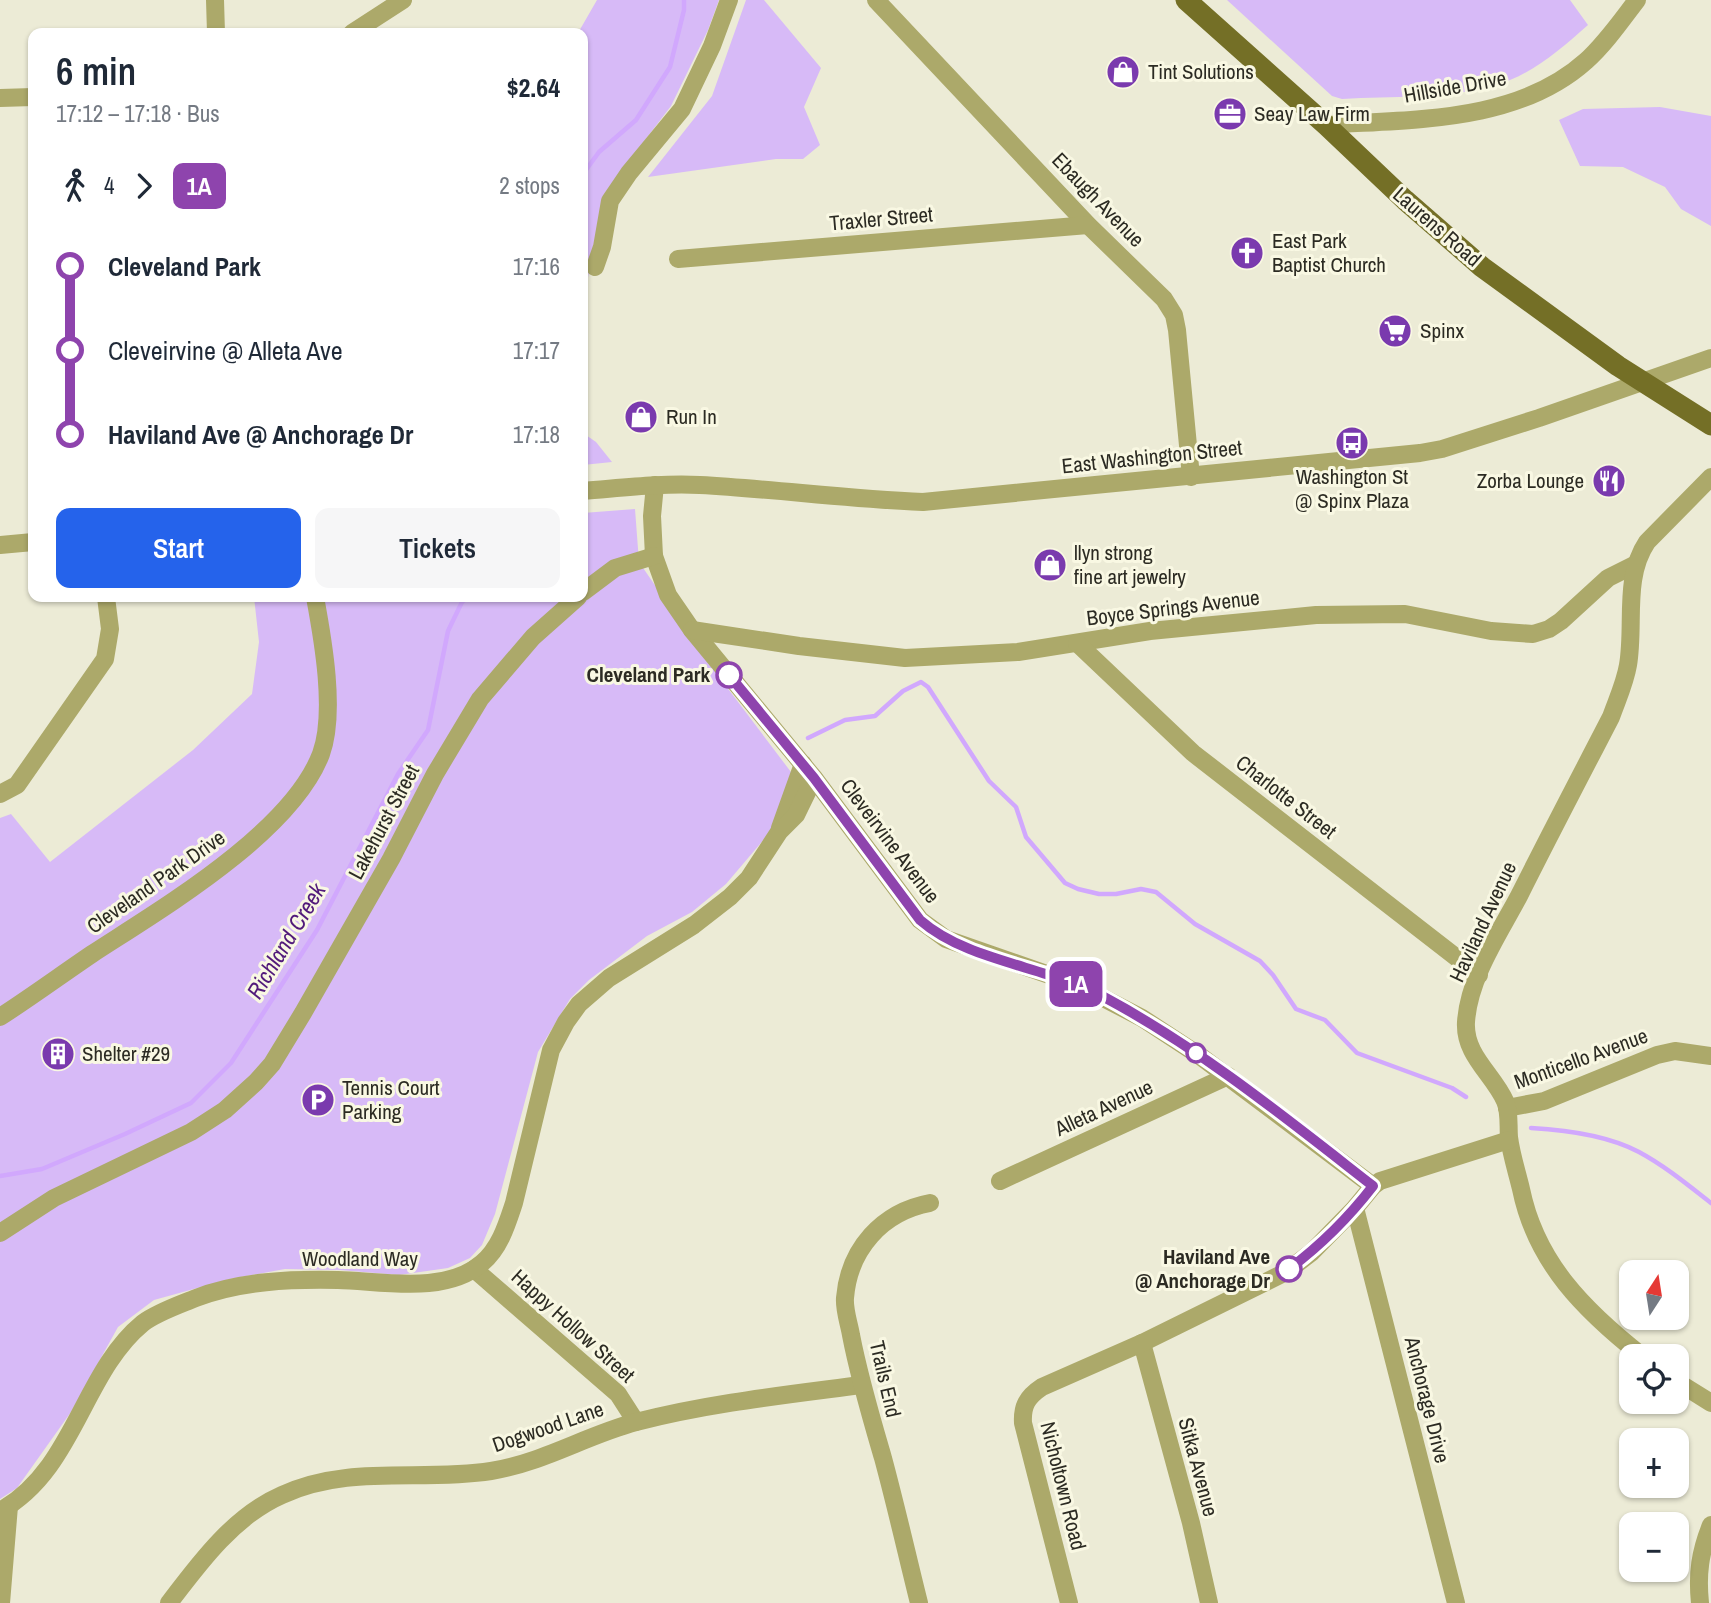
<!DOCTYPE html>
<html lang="en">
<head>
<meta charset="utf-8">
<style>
  :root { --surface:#fff; --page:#f6f6f7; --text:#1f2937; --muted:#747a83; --accent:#2563eb }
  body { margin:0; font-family:"Archivo Narrow",sans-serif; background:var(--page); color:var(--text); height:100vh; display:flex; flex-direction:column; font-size:26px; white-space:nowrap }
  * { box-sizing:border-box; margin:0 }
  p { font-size:23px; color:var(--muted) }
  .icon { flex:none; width:38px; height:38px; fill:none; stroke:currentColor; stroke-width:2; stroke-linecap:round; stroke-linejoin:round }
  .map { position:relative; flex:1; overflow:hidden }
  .sheet { position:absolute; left:28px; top:28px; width:560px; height:574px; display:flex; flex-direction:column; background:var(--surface); border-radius:14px; box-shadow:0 2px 5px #0004 }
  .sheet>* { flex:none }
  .badge { padding:0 14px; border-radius:10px; font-size:24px; line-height:46px }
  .needle { width:46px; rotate:12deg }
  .fabs { position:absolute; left:1619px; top:1260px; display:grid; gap:14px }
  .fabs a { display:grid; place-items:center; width:70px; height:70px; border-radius:14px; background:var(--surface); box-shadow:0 2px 5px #0004; font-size:35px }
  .map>.badge { position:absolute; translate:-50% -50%; box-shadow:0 0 0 4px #fff }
  .legs { display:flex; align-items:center; gap:10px; height:77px; padding:0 28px; font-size:23px }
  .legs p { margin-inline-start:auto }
  .headline { display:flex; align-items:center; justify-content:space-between; height:119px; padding:0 28px }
  h1 { font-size:38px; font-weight:600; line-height:52px }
  .action { display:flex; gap:14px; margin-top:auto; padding:14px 28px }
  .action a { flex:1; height:80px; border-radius:14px; background:var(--accent); color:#fff; font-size:28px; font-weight:600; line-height:80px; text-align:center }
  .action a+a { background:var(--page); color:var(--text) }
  ul { padding:0 28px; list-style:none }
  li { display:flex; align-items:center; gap:24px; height:84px; font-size:26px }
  li i { display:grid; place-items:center; width:10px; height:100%; margin:0 9px; background:currentColor }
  li i::after { content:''; width:18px; height:18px; margin:-9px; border:5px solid; border-radius:50%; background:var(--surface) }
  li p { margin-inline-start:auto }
  li:first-child i { background:linear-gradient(#0000 50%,currentColor 0) }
  li:last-child i { background:linear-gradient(currentColor 50%,#0000 0) }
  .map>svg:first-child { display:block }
  .green { fill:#d7baf7 }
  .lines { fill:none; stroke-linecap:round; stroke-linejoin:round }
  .stream { stroke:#d1a8fd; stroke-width:4.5 }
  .minor { stroke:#aca96a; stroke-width:18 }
  .major { stroke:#746f26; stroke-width:21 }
  .line-1-casing { stroke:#fff; stroke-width:16 }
  .line-1 { stroke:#8e44ad; stroke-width:10 }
  .stop-1-dot { fill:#fff; stroke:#8e44ad; stroke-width:3.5 }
  .labels { text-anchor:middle; stroke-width:6; stroke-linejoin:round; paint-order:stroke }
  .poi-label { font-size:21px; fill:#2c2b23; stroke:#f9f8e3; text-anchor:start }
  .street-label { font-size:21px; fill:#2c2b23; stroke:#f9f8e3 }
  .stop-label { font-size:21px; font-weight:bold; fill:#2c2b23; stroke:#f9f8e3; text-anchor:end }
  .water-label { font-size:23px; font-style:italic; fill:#521a7b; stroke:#f9f8e3 }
</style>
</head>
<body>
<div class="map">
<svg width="1711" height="1603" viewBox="0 0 1711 1603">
  <rect width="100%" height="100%" fill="#ecebd6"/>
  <!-- green -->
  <g class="green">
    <path d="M597,0H719L708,30L671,106L616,178L593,249L583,306V33H578Z"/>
    <path d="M746,0H764L821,68L804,107L820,145L803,159H776L648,177L712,96Z"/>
    <path d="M1227,0H1570L1588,25C1560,50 1530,76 1493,86C1445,99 1392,96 1342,99L1332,96Z"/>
    <path d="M1660,107L1711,116V226L1681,209L1665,187L1623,167L1580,166L1559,120L1583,109Z"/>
    <path d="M583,433L596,442L612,462L583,465Z"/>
    <path d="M635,509L639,562L707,661L794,776L777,824L726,884L692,912L647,936L589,980L570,999L538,1052L495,1214L482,1245L470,1258L448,1268L399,1275L340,1270L285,1269L230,1279L154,1300L118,1327L71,1412L17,1488L0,1499V818L11,814L50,862L193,750L252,694L259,642L254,597H583V513Z"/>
  </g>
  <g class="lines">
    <!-- stream -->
    <g class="stream">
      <path d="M583,174L599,152L636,120L670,67L684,10V0"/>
      <path d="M808,738L845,720L875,716L903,691L921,682L928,687L989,781L1016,807L1026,837L1065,883L1078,889L1099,894H1116L1141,889L1156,892L1195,924L1260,961L1273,975L1296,1009L1325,1020L1357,1053L1452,1088L1466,1097"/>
      <path d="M375,820H387"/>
      <path d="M1531,1128C1567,1130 1607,1135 1639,1152C1665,1166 1688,1185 1711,1203"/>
      <path d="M0,1176L42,1169L125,1134L191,1103L231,1063L317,930L398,774L428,730L448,631L462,602L468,597"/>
    </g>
    <!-- minor -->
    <g class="minor">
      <path d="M215,0L216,33"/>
      <path d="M876,0L1088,225L1164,299L1174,315L1177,330L1191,477"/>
      <path d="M352,33L403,0"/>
      <path d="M0,98L33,97"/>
      <path d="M1326,125C1413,119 1517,123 1586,61C1605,44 1621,21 1637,0"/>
      <path d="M678,259L1088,225"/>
      <path d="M595,267L602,247L610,201L629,173L682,109L712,46L729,0"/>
      <path d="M655,485L652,516L654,556L668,595L692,630L814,778L920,920L946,939L1078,985L1142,1018L1200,1056L1373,1186"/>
      <path d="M583,491C622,488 661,483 700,485C774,489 848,499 923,502L1420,453L1442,449L1539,418L1711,358"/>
      <path d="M0,545L33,542"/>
      <path d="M583,592L615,568L654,556"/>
      <path d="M692,630L799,646L905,658L1018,652L1150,631L1316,615L1405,614L1491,631L1533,634L1549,629L1561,621L1608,578L1636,564"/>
      <path d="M1077,643L1193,753L1479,975"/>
      <path d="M0,794L17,785L105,659L110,629L106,597"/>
      <path d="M780,828L803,764"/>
      <path d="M0,1017C31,997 61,975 92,954C161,909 291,833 321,754C336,713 323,640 315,597"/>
      <path d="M1507,1108L1544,1101L1657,1055L1675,1051L1711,1056"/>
      <path d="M1000,1181L1228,1076"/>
      <path d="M1355,1208L1456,1603"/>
      <path d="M0,1233L54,1198L191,1132L225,1110L256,1082L272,1064L303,1013L391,859L435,774L480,699L533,637L578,597"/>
      <path d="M474,1269L618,1394L636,1422"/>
      <path d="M1142,1343L1191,1523L1209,1603"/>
      <path d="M1642,1356C1585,1311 1536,1263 1521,1189C1517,1172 1511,1154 1509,1137C1508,1126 1510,1112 1505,1101C1493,1074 1464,1055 1466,1022C1469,977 1499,934 1519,896C1549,836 1580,777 1611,717C1617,700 1625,683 1628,665C1635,624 1623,578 1647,542L1711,477"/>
      <path d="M1676,1381L1711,1403"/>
      <path d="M0,1511C75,1469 82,1373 143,1323C158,1312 179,1305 196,1298C240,1281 291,1279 338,1280C382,1281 445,1295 482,1263C500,1248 507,1224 514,1203L551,1050L566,1022L579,1004L609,978L694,925L730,897L749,878L779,832L796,815L814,778"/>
      <path d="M1,1603L9,1506"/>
      <path d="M169,1603C200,1562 234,1516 282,1495C349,1464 421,1482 491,1471C542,1463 587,1435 636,1422C710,1403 785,1395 861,1385"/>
      <path d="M919,1603C907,1555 896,1506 883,1458C871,1417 859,1377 851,1335C849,1323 844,1310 845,1298C849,1249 882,1212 930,1203"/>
      <path d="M1069,1603L1023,1423C1022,1406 1027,1397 1042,1387L1142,1343L1286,1272L1312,1252L1355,1208L1373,1186L1380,1181L1509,1140"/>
      <path d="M1700,1603C1697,1574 1700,1552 1711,1525"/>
    </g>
    <!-- major -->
    <path class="major" d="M1186,0L1326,125L1405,200L1482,267L1618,366L1711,425"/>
  </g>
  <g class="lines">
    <defs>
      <path id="line-1" d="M729,675L814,778L920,920C968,962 1047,966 1104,997C1201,1049 1287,1119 1373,1186C1349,1217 1321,1245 1289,1269"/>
    </defs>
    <!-- line-1 casing -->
    <use href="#line-1" class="line-1-casing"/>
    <!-- line-1 -->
    <use href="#line-1" class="line-1"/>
  </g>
  <!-- icons -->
  <defs>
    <symbol id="shop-disc" viewBox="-11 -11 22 22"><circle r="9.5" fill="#7a3aae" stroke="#f9f8e3"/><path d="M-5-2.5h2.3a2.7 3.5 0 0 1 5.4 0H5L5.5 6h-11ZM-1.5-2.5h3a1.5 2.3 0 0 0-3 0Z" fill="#fff"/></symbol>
    <symbol id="office-disc" viewBox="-11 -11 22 22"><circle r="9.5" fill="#7a3aae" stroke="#f9f8e3"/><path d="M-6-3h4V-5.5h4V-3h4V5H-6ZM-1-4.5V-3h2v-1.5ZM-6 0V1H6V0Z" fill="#fff"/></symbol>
    <symbol id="church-disc" viewBox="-11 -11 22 22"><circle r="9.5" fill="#7a3aae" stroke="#f9f8e3"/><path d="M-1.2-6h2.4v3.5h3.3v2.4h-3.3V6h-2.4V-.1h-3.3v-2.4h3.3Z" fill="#fff"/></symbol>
    <symbol id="supermarket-disc" viewBox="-11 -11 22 22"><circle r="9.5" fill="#7a3aae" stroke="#f9f8e3"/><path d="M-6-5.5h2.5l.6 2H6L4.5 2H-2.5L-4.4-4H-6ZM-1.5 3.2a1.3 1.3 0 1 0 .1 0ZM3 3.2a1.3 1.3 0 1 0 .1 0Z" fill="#fff"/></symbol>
    <symbol id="bus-disc" viewBox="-11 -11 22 22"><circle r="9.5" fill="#7a3aae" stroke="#f9f8e3"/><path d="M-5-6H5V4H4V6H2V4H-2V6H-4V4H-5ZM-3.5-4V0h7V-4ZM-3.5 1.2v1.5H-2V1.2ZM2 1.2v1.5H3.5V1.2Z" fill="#fff"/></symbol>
    <symbol id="restaurant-disc" viewBox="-11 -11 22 22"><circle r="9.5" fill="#7a3aae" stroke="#f9f8e3"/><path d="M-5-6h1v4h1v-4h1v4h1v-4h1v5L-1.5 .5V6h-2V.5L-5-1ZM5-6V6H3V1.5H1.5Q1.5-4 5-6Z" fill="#fff"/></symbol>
    <symbol id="building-disc" viewBox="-11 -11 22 22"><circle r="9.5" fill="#7a3aae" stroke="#f9f8e3"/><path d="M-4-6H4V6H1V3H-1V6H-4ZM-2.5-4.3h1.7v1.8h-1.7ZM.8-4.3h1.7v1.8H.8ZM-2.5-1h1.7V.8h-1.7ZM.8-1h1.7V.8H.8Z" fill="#fff"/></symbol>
    <symbol id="parking-disc" viewBox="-11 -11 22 22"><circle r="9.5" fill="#7a3aae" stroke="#f9f8e3"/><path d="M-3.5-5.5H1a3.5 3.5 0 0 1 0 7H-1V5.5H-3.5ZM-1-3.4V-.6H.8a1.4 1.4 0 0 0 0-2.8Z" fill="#fff"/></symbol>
  </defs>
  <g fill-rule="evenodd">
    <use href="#shop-disc" x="1104" y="53" width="38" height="38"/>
    <use href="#office-disc" x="1211" y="95" width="38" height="38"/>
    <use href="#church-disc" x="1228" y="234" width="38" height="38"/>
    <use href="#supermarket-disc" x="1376" y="312" width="38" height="38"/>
    <use href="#shop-disc" x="622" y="398" width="38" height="38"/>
    <use href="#bus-disc" x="1333" y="424" width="38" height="38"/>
    <use href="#restaurant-disc" x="1590" y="462" width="38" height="38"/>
    <use href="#shop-disc" x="1031" y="546" width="38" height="38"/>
    <use href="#building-disc" x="39" y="1035" width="38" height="38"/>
    <use href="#parking-disc" x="299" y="1081" width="38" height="38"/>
  </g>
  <!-- markers -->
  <g class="stop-1-dot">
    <circle cx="729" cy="675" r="12"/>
    <circle cx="1196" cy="1053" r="9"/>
    <circle cx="1289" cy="1269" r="12"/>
  </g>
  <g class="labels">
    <!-- poi labels -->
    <g class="poi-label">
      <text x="1148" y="79">Tint Solutions</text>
      <text x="1254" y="121">Seay Law Firm</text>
      <text x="1272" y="248">East Park<tspan x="1272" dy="24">Baptist Church</tspan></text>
      <text x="1420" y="338">Spinx</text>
      <text x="666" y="424">Run In</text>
      <text x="1352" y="484" text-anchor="middle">Washington St<tspan x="1352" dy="24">@ Spinx Plaza</tspan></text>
      <text x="1584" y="488" text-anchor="end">Zorba Lounge</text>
      <text x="1074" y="560">llyn strong<tspan x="1074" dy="24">fine art jewelry</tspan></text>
      <text x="82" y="1061">Shelter #29</text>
      <text x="342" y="1095">Tennis Court<tspan x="342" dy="24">Parking</tspan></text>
    </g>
    <!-- street labels -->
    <g class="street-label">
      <text transform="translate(1455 87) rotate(-10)" y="7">Hillside Drive</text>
      <text transform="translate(1098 200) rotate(46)" y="7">Ebaugh Avenue</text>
      <text transform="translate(881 219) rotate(-5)" y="7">Traxler Street</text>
      <text transform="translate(1437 227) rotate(41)" y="7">Laurens Road</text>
      <text transform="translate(1152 457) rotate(-6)" y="7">East Washington Street</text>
      <text transform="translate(1173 608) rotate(-7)" y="7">Boyce Springs Avenue</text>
      <text transform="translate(1286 797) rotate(38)" y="7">Charlotte Street</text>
      <text transform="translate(384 822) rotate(-62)" y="7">Lakehurst Street</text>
      <text transform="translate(890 841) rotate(53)" y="7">Cleveirvine Avenue</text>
      <text transform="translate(156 882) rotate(-35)" y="7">Cleveland Park Drive</text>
      <text transform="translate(1483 922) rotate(-65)" y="7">Haviland Avenue</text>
      <text transform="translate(1581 1059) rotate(-20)" y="7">Monticello Avenue</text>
      <text transform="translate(1104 1108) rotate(-25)" y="7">Alleta Avenue</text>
      <text x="360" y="1266">Woodland Way</text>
      <text transform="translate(573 1326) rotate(42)" y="7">Happy Hollow Street</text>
      <text transform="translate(885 1379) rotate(77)" y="7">Trails End</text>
      <text transform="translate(1427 1400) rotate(76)" y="7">Anchorage Drive</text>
      <text transform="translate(548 1427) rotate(-19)" y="7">Dogwood Lane</text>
      <text transform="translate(1198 1467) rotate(75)" y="7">Sitka Avenue</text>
      <text transform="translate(1063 1486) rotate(76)" y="7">Nicholtown Road</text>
    </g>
    <!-- stop labels -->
    <g class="stop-label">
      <text x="710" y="682">Cleveland Park</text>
      <text x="1270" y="1264">Haviland Ave<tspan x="1270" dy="24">@ Anchorage Dr</tspan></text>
    </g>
    <!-- water labels -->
    <g class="water-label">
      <text transform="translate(286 941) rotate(-59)" y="8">Richland Creek</text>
    </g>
  </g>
</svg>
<div class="fabs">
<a><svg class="needle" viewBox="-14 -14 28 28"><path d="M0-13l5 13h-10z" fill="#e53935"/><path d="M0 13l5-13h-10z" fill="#747a83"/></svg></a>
<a><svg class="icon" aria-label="locate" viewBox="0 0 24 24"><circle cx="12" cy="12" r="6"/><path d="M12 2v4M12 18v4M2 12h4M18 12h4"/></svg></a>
<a>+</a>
<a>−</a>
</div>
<b class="badge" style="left:1076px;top:984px;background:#8e44ad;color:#fff">1A</b>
<section class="sheet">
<div class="headline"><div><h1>6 min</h1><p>17:12 – 17:18 · Bus</p></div><b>$2.64</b></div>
<div class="legs"><svg class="icon" aria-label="walk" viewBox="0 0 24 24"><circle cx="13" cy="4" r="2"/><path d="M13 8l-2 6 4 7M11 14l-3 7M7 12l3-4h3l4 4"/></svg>4<svg class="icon" aria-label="forward" viewBox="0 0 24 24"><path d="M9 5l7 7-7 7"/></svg><b class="badge" style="background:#8e44ad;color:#fff">1A</b><p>2 stops</p></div>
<ul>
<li><i style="color:#8e44ad"></i><b>Cleveland Park</b><p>17:16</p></li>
<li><i style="color:#8e44ad"></i><span>Cleveirvine @ Alleta Ave</span><p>17:17</p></li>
<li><i style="color:#8e44ad"></i><b>Haviland Ave @ Anchorage Dr</b><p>17:18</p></li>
</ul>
<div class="action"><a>Start</a><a>Tickets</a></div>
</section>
</div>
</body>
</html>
